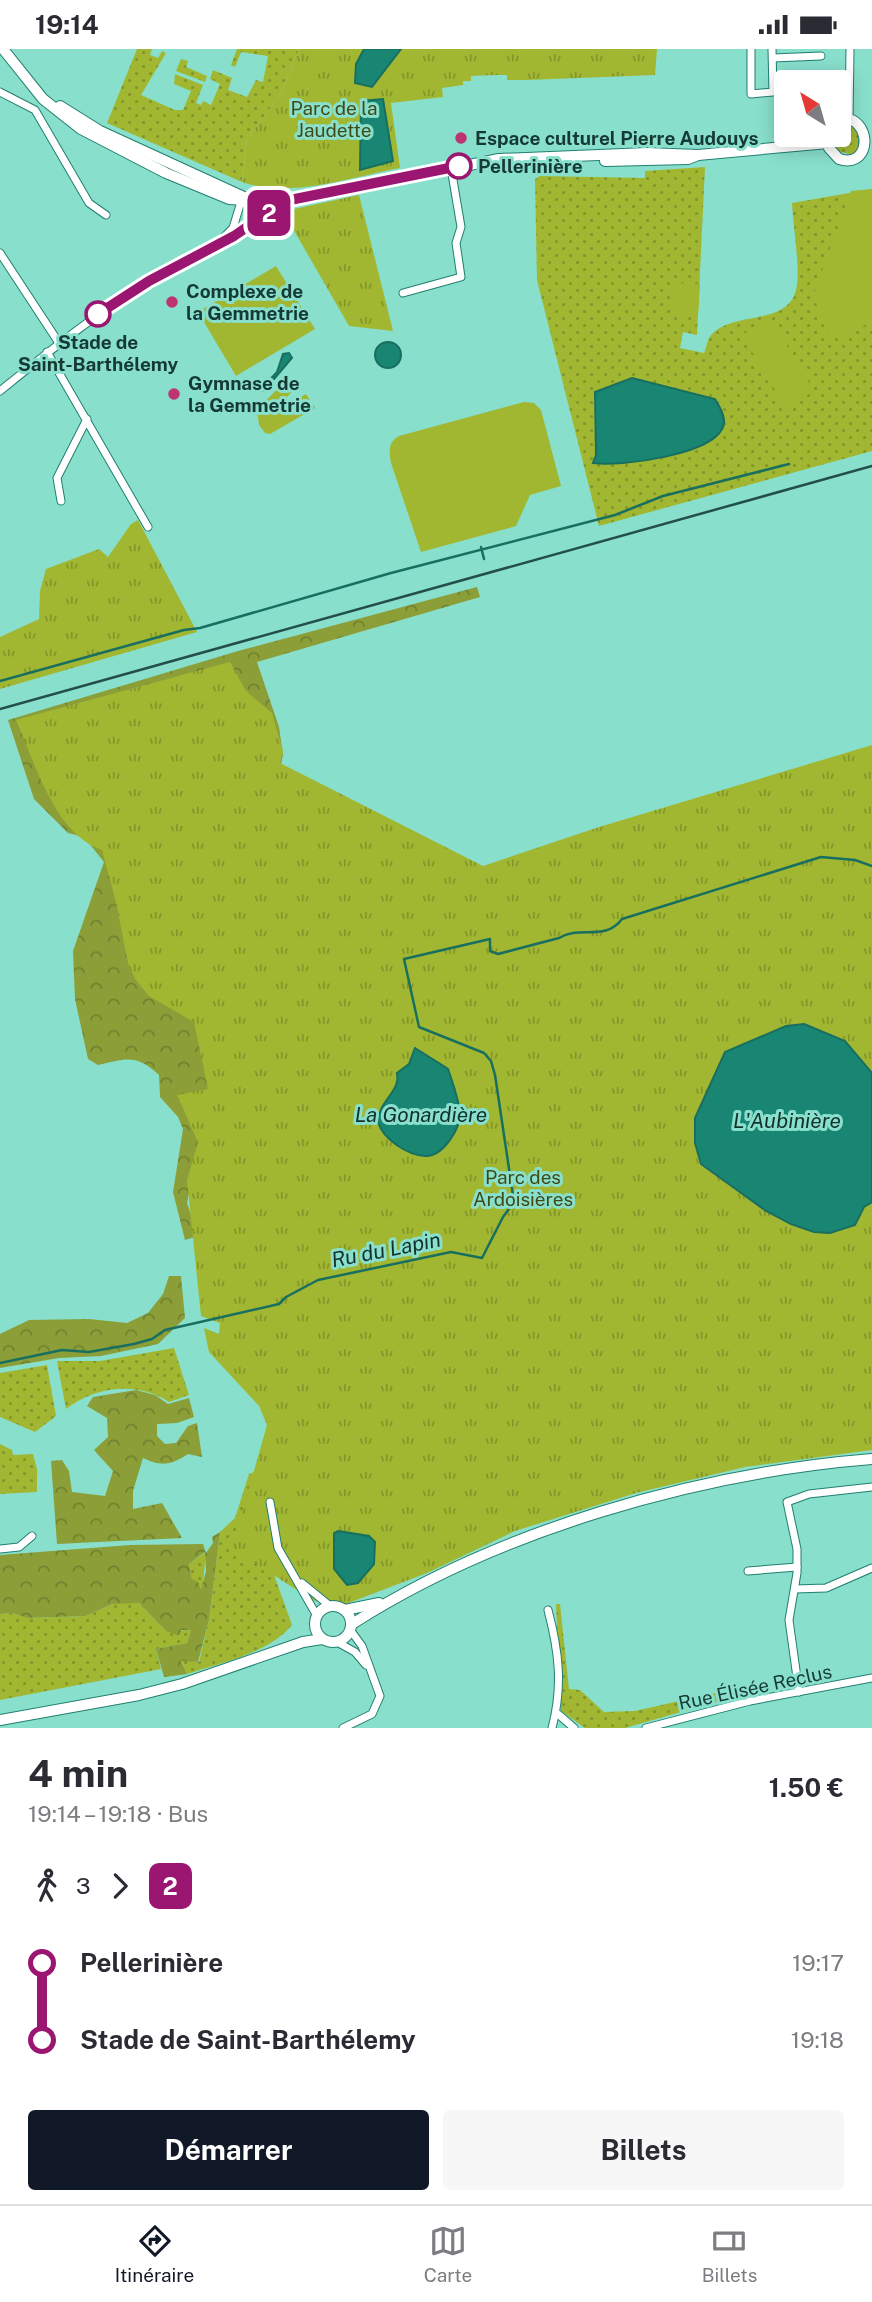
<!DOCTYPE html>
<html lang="fr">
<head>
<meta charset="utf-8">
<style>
  :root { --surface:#fff; --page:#f7f7f7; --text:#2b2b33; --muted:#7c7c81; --line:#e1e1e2; --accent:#111827 }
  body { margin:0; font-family:"Public Sans",sans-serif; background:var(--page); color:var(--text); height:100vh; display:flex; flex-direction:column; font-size:26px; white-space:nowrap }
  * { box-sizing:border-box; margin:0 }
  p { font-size:23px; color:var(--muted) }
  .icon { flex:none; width:38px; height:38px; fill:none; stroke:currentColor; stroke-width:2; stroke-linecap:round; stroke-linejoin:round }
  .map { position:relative; height:1679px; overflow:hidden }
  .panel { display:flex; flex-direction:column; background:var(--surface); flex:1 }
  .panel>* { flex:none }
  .badge { padding:0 14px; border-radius:10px; font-size:24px; line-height:46px }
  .needle { width:46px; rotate:323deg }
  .fabs { position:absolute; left:774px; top:21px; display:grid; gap:14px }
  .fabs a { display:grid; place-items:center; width:77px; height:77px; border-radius:7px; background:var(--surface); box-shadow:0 4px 18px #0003; font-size:35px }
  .map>.badge { position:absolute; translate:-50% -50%; box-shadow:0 0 0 4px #fff }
  .legs { display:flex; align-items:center; gap:10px; height:77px; padding:0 28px; font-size:23px }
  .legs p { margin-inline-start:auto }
  .head { display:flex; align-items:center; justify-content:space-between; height:119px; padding:0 28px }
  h1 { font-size:38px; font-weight:700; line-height:52px }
  .primary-button { display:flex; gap:14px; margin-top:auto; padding:14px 28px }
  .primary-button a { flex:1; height:80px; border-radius:7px; background:var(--accent); color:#fff; font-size:28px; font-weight:700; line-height:80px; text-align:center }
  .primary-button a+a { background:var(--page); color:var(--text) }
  ul { padding:0 28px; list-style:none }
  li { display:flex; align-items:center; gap:24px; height:77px; font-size:26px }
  li i { display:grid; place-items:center; width:10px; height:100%; margin:0 9px; background:currentColor }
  li i::after { content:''; width:18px; height:18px; margin:-9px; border:5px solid; border-radius:50%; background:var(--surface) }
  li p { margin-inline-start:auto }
  li:first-child i { background:linear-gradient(#0000 50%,currentColor 0) }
  li:last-child i { background:linear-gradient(currentColor 50%,#0000 0) }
  .status { display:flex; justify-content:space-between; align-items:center; height:49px; padding:0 35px; background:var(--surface); direction:ltr }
  .status svg { height:19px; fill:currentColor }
  .tab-bar { display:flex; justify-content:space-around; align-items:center; height:98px; border-top:2px solid var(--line); background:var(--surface); font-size:19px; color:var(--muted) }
  .tab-bar a { display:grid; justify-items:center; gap:4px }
  .tab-bar .selected { color:var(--accent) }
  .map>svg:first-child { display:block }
  .grass { fill:url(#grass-dots) }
  .forest { fill:url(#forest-crowns); fill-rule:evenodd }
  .park { fill:url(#park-tufts) }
  .pitch { fill:#a2b731 }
  .water { fill:#198674; stroke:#186f60; stroke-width:2 }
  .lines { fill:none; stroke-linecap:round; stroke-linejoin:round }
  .stream { stroke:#186f60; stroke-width:2.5 }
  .street-casing { stroke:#217f6f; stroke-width:9 }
  .secondary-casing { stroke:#217f6f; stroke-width:12 }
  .street { stroke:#fff; stroke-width:7 }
  .secondary { stroke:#fff; stroke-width:10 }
  .rail { stroke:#244f47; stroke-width:2.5 }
  .line-1-casing { stroke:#fff; stroke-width:16 }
  .line-1 { stroke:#9b1670; stroke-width:10 }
  .poi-dot { fill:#be3471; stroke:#88dfcc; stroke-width:2.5 }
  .stop-1-dot { fill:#fff; stroke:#9b1670; stroke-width:3.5 }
  .labels { text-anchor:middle; stroke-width:6; stroke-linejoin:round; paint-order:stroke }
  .park-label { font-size:19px; fill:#414a15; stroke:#88dfcc }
  .poi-label { font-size:19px; font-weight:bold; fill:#153a33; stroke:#88dfcc; text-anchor:start }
  .stop-label { font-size:19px; font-weight:bold; fill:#153a33; stroke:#88dfcc; text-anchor:start }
  .street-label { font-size:19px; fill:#153a33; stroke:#88dfcc }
  .water-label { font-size:21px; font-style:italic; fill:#13312b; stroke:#88dfcc }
</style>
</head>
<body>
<div class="status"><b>19:14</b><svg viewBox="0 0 49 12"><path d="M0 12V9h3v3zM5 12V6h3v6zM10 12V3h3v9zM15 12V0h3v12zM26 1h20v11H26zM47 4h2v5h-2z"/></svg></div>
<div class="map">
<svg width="872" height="1679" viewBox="0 0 872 1679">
  <defs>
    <pattern id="grass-dots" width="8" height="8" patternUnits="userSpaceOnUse" patternTransform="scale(1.75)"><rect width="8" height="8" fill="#a2b731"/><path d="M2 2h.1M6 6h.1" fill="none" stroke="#83962a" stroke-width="1.8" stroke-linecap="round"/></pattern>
    <pattern id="forest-crowns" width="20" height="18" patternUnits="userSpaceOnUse" patternTransform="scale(1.75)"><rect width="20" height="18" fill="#8c9e37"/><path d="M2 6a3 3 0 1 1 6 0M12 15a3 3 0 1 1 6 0" fill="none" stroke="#71822f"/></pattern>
    <pattern id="park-tufts" width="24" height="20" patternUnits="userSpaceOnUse" patternTransform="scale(1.75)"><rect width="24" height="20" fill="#a2b731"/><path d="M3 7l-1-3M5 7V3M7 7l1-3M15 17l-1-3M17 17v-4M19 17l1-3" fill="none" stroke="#83962a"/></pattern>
  </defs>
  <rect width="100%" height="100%" fill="#88dfcc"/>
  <!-- grass -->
  <g class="grass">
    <path d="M137,0H152L150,6L158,9L162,2L166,4L141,46L175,61H183L191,42L174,35L175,25L203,36L196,54L201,56L203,52L211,56L220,35L210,30L213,21L232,29L228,41L247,48L256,31L263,33L268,7L241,3L235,18L231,16L237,0H299L281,45L247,90L242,133L107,74Z"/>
    <path d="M181,10L188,12L186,18L207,27L205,33L176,22Z"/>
    <path d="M849,76L855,77L864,95L853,106L838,102L833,91L838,80Z"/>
    <path d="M705,118L697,286L683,283L680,299L704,304C706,300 707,293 709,289C728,260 787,279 796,241C801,223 793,176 792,154L872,140V402L599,477L537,231L535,130L540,127L645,129V122Z"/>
    <path d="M174,1299L189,1346L169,1353C138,1332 95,1337 66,1360L57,1312H100Z"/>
    <path d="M47,1316L56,1367L35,1383L0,1368V1324Z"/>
    <path d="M0,1395L12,1401L13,1406L33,1405L37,1420V1443L0,1445Z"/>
    <path d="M254,1423L258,1481L292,1576C268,1605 221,1613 187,1625L181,1611L199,1613L209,1571L220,1483L235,1469L249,1425Z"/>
    <path d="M206,1503L202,1543L192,1530L189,1515Z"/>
    <path d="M131,1552L139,1554L166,1582L191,1581L187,1594L156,1600L161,1620L0,1651V1565L13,1564L28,1569L86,1567L112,1555Z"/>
    <path d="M556,1555H560L569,1640L580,1641L604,1663L635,1662L728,1641L730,1649L625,1679H585L561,1662Z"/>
  </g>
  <!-- forest -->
  <g class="forest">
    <path d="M477,538L480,548L257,613L279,678L283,706L187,1154L198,1187L185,1191L173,1143L183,1080L178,1068L160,1048L159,1026C137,1005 126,1009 98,1016L88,1010L75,950L73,902L104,813L84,788L68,784L34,750L8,671L238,602Z"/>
    <path d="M169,1227H181L185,1269L158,1295L101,1307L59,1309L0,1319V1285L29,1271L89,1270L127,1274L148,1264L163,1245Z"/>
    <path d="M136,1341L155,1346L168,1355L189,1349L194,1368L177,1374L157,1375V1387L165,1395L176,1394L188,1377L197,1374L202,1408L188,1405C171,1416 162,1418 143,1409L133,1442V1460L162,1454L182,1489L57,1495L51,1412L62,1411L69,1422L72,1443L105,1447L113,1422L94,1401L108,1388L107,1369L87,1357L93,1348Z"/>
    <path d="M220,1483L209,1571L198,1613L181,1612L187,1625L164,1628L156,1600L187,1594L191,1581H181L179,1587L166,1582L139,1554L112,1555L86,1567L27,1569L13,1564L0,1565V1506L130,1496L203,1495L206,1504L213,1494L212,1488ZM205,1503L206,1522L201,1541L198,1533L192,1530L189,1515Z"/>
  </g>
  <!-- park -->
  <g class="park">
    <path d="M299,0H657L655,26L527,31H507V26C495,26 483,26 471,27V32H463V36L442,39L443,48L391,54L400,119C351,128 291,150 242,133L247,90L281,45Z"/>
    <path d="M359,146L393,282L349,277L292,178L294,160Z"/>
    <path d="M138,471L197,583L0,640V588L39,570L40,542L46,520L99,500L108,508L131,475Z"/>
    <path d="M230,613L246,642L272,664L283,702L280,714L483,817L599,778L872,696V1401L745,1418L636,1444L515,1482L427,1524L338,1558L312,1551L232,1499L267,1376L259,1357L209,1303L204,1279L219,1285L220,1274L201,1267L187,1131L198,1093L177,1046L208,1040L194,973L149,947L135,930L128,914L116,853L102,801C54,785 35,713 16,671Z"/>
  </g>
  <!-- pitch -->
  <g class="pitch">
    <path d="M872,140V273L831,290L813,247L851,142Z"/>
    <path d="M276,217L315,280L236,327L198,263Z"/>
    <path d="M674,234L700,235L698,267H672Z"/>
    <path d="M770,268L814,342L786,359L742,286Z"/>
    <path d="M285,332L294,340L275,362L306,345L315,359L270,385L265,384L259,376L257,361Z"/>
    <path d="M524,353L534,354L541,361L561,437L530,446L516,477L421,503L391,414C389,402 388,393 399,387Z"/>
  </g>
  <!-- water -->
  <g class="water">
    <path d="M364,0H401L372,38L355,34L356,15Z"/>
    <path d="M383,50L393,112L360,121L361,52Z"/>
    <circle cx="388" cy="306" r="13"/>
    <path d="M289,304L292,309L264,342L261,340L277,323L283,305Z"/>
    <path d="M632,329L715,350C719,357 725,366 724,375C718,406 618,418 593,414L596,406L595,343Z"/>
    <path d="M804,975L845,992L872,1024V1153L864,1158L855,1176L830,1184L814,1183L791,1175L766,1162L701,1115L695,1094V1069L725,1003L786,977Z"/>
    <path d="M415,999L448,1020C453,1035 458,1048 460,1063C461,1079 443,1108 425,1107C407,1106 383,1090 378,1073C378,1052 401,1043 397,1024L409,1015Z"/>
    <path d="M338,1482L369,1487L375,1493L374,1515L358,1534L347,1536L334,1520V1484Z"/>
  </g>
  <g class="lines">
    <!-- stream -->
    <g class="stream">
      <path d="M481,498L484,510"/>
      <path d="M0,632L184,581L200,579L391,524L615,466L663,447L789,415"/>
      <path d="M0,1314L62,1301L89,1303L134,1295L152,1290L165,1281L279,1255L286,1248L318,1231L451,1203L482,1209L503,1168L514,1153L495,1026L491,1012L484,1004L419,978L404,910L490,890V902L498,905L559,889C580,876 605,893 622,870L821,808L855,811L872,817"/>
    </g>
    <defs>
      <g id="street">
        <path d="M751,0V45L773,43L772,0"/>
        <path d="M773,9L821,7"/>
        <path d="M0,43L35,61L89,154L106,166"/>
        <path d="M849,71L850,0"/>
        <path d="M223,189L233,179L240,156L249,151L252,160L248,177"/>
        <path d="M0,204L59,294"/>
        <path d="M403,244L461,228L456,194L461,178L451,119"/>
        <path d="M47,303L148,478"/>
        <path d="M0,342C46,305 91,268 142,237C189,208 242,187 284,152"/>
        <path d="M61,452L57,429L87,370"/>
        <path d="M270,1453L278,1499L317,1567"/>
        <path d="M0,1500L19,1498L32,1487"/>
        <path d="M748,1522L797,1518"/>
        <path d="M302,1534L330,1557"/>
        <path d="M795,1540L826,1539L872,1519"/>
        <path d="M548,1561C559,1603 563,1637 552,1679"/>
        <path d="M337,1593L355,1603L366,1616"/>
        <path d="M799,1643L789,1571L797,1524V1500L787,1453L809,1445L872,1438"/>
        <path d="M558,1665L574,1679"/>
        <path d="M343,1679L372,1665L380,1647L362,1597L351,1582"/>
        <path d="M646,1679L750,1652L872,1629"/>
      </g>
      <g id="secondary">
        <path d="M3,0L43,50L81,80L166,124L229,150L273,153L313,148L499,110L647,104L698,106"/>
        <path d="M60,57L100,82L246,149"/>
        <path d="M828,86L829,99L839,110C868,119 872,81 852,71L838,73"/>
        <path d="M605,112L688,110L698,106L828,94"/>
        <circle cx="333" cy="1575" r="18"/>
        <path d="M345,1561L379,1554"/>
        <path d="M352,1575C499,1481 698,1424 872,1410"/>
        <path d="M0,1671L139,1646L182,1635L303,1593L322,1590"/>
      </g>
    </defs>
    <!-- street casing -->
    <use href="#street" class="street-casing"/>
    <!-- secondary casing -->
    <use href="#secondary" class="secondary-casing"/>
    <!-- street -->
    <use href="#street" class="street"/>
    <!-- secondary -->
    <use href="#secondary" class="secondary"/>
    <!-- rail -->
    <path class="rail" d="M0,660L872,417"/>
  </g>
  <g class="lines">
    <defs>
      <path id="line-1" d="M98,265L149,232L234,187L285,152L459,117"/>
    </defs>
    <!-- line-1 casing -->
    <use href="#line-1" class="line-1-casing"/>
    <!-- line-1 -->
    <use href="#line-1" class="line-1"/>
  </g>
  <!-- markers -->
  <g class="poi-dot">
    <circle cx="461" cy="89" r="7"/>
    <circle cx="172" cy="253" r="7"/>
    <circle cx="174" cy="345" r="7"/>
  </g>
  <g class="stop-1-dot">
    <circle cx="459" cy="117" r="12"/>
    <circle cx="98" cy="265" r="12"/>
  </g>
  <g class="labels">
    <!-- park labels -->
    <g class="park-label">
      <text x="334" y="66">Parc de la<tspan x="334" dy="22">Jaudette</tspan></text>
      <text x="523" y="1135">Parc des<tspan x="523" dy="22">Ardoisières</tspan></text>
    </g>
    <!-- poi labels -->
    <g class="poi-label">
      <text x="475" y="96">Espace culturel Pierre Audouys</text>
      <text x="186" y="249">Complexe de<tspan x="186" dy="22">la Gemmetrie</tspan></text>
      <text x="188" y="341">Gymnase de<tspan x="188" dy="22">la Gemmetrie</tspan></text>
    </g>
    <!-- stop labels -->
    <g class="stop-label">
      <text x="478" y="124">Pellerinière</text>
      <text x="98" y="300" text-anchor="middle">Stade de<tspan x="98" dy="22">Saint-Barthélemy</tspan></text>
    </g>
    <!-- street labels -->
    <g class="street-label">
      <text transform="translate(755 1638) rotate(-12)" y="7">Rue Élisée Reclus</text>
    </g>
    <!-- water labels -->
    <g class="water-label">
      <text x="421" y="1073">La Gonardière</text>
      <text x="787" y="1079">L'Aubinière</text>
      <text transform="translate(386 1201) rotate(-11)" y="7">Ru du Lapin</text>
    </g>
  </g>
</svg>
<div class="fabs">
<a><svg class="needle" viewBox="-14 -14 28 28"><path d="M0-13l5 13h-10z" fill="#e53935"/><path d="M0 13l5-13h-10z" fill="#7c7c81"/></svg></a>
</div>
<b class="badge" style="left:269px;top:164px;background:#9b1670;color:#fff">2</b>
</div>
<section class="panel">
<div class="head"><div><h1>4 min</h1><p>19:14 – 19:18 · Bus</p></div><b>1.50 €</b></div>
<div class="legs"><svg class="icon" aria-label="walk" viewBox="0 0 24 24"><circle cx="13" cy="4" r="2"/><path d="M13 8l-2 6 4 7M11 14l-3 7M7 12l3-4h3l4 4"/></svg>3<svg class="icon" aria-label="forward" viewBox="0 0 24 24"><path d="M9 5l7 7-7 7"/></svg><b class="badge" style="background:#9b1670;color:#fff">2</b></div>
<ul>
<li><i style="color:#9b1670"></i><b>Pellerinière</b><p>19:17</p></li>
<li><i style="color:#9b1670"></i><b>Stade de Saint-Barthélemy</b><p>19:18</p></li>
</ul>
<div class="primary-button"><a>Démarrer</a><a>Billets</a></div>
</section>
<nav class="tab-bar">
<a class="selected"><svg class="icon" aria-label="directions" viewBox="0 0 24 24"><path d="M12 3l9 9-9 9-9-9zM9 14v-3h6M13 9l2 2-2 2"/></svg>Itinéraire</a>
<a><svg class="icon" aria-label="map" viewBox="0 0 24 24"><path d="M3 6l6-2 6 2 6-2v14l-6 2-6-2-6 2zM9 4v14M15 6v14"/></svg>Carte</a>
<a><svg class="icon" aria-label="tickets" viewBox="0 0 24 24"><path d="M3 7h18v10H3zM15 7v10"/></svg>Billets</a>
</nav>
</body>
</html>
